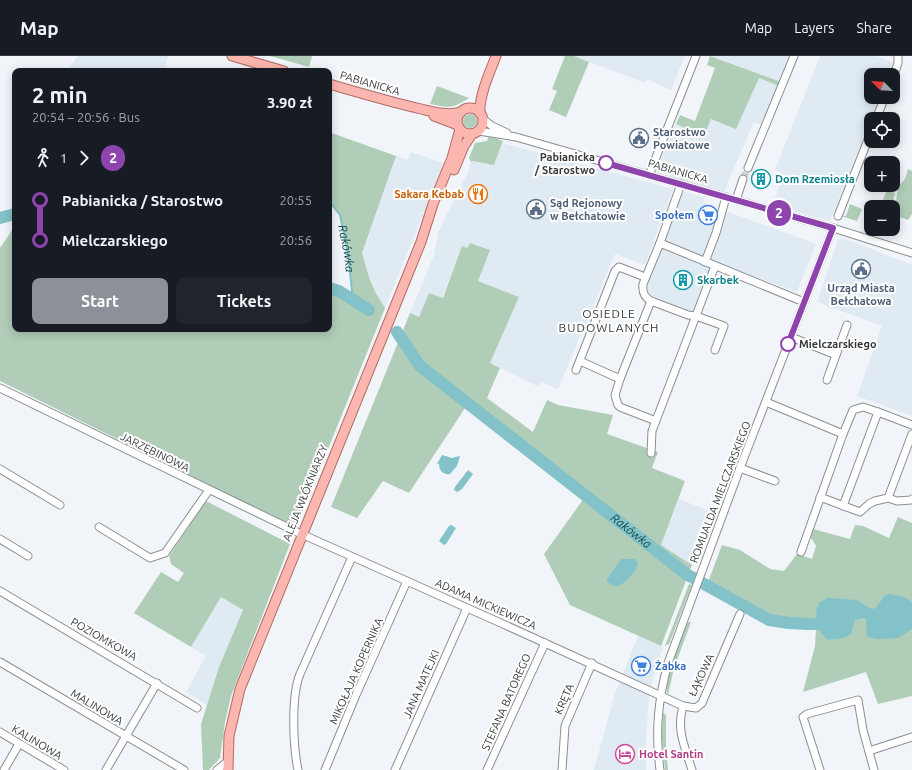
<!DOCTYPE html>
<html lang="en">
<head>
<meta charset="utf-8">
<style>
  :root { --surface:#171b24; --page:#20242c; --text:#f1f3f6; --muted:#9ea1a6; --line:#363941; --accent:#8c9099 }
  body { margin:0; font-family:Ubuntu,sans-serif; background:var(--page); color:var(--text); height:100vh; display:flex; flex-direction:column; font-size:15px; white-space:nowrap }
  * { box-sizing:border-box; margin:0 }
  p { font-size:13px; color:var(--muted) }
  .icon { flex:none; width:22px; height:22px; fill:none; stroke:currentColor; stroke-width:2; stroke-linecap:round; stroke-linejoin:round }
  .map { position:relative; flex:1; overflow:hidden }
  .side { position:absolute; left:12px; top:12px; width:320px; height:264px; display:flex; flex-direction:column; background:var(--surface); border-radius:8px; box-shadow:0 2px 10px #0003 }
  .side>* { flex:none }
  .badge { padding:0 8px; border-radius:13px; font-size:14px; line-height:26px }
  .needle { width:26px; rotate:294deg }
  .buttons { position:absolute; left:864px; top:12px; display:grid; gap:8px }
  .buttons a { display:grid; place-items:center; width:36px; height:36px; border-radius:8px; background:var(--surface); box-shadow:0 2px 10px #0003; font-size:20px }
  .map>.badge { position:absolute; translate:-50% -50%; box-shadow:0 0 0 2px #fff }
  .legs { display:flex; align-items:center; gap:6px; height:44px; padding:0 20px; font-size:13px }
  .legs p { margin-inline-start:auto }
  .overview { display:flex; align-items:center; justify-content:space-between; height:68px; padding:0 20px }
  h1 { font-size:22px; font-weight:700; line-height:30px }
  .primary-button { display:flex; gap:8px; margin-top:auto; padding:8px 20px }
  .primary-button a { flex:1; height:46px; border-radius:8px; background:var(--accent); color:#fff; font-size:16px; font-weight:700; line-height:46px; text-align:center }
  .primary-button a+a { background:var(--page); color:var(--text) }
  ul { padding:0 20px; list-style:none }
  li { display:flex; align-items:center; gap:14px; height:40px; font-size:15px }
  li i { display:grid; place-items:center; width:6px; height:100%; margin:0 5px; background:currentColor }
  li i::after { content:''; width:10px; height:10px; margin:-5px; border:3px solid; border-radius:50%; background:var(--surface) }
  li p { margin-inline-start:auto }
  li:first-child i { background:linear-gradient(#0000 50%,currentColor 0) }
  li:last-child i { background:linear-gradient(currentColor 50%,#0000 0) }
  header { display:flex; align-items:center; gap:24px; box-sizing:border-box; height:56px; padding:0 20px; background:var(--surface); border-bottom:1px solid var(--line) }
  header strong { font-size:19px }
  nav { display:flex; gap:22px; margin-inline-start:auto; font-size:14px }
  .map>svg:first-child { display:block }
  .built { fill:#e0eaf3 }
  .green { fill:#b0cdb8 }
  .water { fill:#82c2c8 }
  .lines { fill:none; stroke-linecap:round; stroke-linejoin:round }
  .stream { stroke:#82c2c8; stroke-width:2 }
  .river { stroke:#82c2c8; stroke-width:12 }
  .minor-tunnel { stroke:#cccfd3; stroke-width:7; stroke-dasharray:7 3.5; stroke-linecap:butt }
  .minor-casing { stroke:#8b8e91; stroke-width:9 }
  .major-casing { stroke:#b36a63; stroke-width:11 }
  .minor { stroke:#fff; stroke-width:7 }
  .major { stroke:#fab6af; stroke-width:9 }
  .line-1-casing { stroke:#fff; stroke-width:9 }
  .line-1 { stroke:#8e44ad; stroke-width:6 }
  .stop-1-dot { fill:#fff; stroke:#8e44ad; stroke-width:2 }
  .labels { text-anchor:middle; stroke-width:4; stroke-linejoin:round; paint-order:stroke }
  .street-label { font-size:11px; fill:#37393a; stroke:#fff }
  .service-label { font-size:11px; font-weight:bold; fill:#4e5e75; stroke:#fff; text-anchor:start }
  .stop-label { font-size:11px; font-weight:bold; fill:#37393a; stroke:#fff; text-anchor:end }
  .culture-label { font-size:11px; font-weight:bold; fill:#0d838f; stroke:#fff; text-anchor:start }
  .food-label { font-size:11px; font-weight:bold; fill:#c56008; stroke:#fff; text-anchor:end }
  .shop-label { font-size:11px; font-weight:bold; fill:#366cbe; stroke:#fff; text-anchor:end }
  .hotel-label { font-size:11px; font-weight:bold; fill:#b23c85; stroke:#fff; text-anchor:start }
  .water-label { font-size:12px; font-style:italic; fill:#0f494e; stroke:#fff }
  .neighbourhood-label { font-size:12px; letter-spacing:1px; fill:#37393a; stroke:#fff }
</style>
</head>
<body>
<header>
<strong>Map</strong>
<nav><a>Map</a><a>Layers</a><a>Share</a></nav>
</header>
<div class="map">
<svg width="912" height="714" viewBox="0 0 912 714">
  <rect width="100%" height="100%" fill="#f1f5f9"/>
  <!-- built -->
  <g class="built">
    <path d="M78,0H168L165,15H67Z"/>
    <path d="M574,0H685L671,34L647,23L645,27Z"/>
    <path d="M711,0H791L781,26Z"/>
    <path d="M820,0H876L890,5L891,9L889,19H871V41H880L830,165L773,149L783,118L775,114Z"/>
    <path d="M759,22L779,30L763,70L754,66L728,126L725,136L675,122L669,119L661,104L676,68L704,80L711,63Z"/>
    <path d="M503,87L673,133L645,209L615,198L558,333L541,326L539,331L490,307L519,241L478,225L490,194L470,187L467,192L462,190L442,242L419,261L410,257L434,199L438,177L458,135L466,121L471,106L473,105L494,109Z"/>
    <path d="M411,96L444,107L385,252L375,236L369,221L362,197L396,100L408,104Z"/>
    <path d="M683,136L704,141V147L816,188L797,236L713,206L693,257L652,240L646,234L647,225Z"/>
    <path d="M843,182L912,209V360L857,340L882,270L817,246L838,184Z"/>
    <path d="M679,443L712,456L692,509L661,489Z"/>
    <path d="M221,541L243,554L219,611L207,649L186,636L206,600L191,591Z"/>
    <path d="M638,580L663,591L655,616L649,640L646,683V714H594L615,637Z"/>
  </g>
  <!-- green -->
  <g class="green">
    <path d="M270,0H312L309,11Z"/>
    <path d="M565,0H574L589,6L566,61L549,54L557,35L552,33Z"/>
    <path d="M710,0L781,26L779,30L759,22L736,73L711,63L704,80L676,68L680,59L695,65L715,12L707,9Z"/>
    <path d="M437,30L469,42C452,53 450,52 430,48Z"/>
    <circle cx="470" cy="65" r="7"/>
    <path d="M329,76L396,100L362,197L369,221L375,236L385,252L299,465L289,468L0,325V192L15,170V273H329V232L339,235L353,244L348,198L340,159L329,145Z"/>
    <path d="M489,80L503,85L494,109L473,105L471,106L469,102L475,87L487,85Z"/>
    <path d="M908,113L912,115V158L908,164L894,159L898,131L905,123Z"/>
    <path d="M887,134L895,137L892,151H880Z"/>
    <path d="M850,148L862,153L857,165L841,160V159L846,160Z"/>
    <path d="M470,187L490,194L478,225L519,241L490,307L500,312L487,342L533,376L547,344L558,349L613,359L607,378L658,396L652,412L685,425L661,489L692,509L661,590L570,549L544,498L585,441L467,349L409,437L383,425L357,462L331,451L410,257L419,261L429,237L443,242L462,190L467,192Z"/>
    <path d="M206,445L290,488L231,640L225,666L220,702L209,714H203L201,668L219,611L243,554L221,541L191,591L134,557L161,516L178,526L184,517L171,508L169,500Z"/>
    <path d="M898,461L912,467V640L878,648L866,616L803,636L815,590L816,573L769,569L705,534L722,489L740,494L770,513L784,515L797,498L812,503L816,490L811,482L813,473L850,483L855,469L863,470L889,482Z"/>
    <path d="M689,528L692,529L669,588L665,590Z"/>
    <path d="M688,566H691L674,612L668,639C662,626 682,580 688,566Z"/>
    <path d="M663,657L666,659V694L668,714H665L662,682Z"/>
  </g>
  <!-- water -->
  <g class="water">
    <path d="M442,399L452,402L460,400L457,410L450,418C444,419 439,415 439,408H437Z"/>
    <path d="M468,414L473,418L462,433L457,436L454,434L455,431Z"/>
    <path d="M451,469L456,472L446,488L444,489L439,485L449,470Z"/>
    <path d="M621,503H634L638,507C637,514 625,528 618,530C615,531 611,528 608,527L607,523Z"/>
    <path d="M890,538L904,541L912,546V573L898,582L878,583L867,581L866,563L863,562L855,564L851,578C844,583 835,584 827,583C817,575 813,556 820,546L828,542L856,544L872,553L876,552L885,539Z"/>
  </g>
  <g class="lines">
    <!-- stream -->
    <g class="stream">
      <path d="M251,14V15"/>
      <path id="s1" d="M329,145L340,159L348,198L353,244"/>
    </g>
    <!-- river -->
    <g class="river">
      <path d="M0,162L15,158"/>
      <path d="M329,232L339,235L369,254"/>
      <path id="s2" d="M397,276L420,310L686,518L769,564L789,567L807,568H819L833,563"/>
    </g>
    <!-- minor-tunnel -->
    <path class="minor-tunnel" d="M743,123L748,112"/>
    <defs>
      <g id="minor">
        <path d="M893,21L898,7V0"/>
        <path d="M483,63L492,70L507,77"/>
        <path d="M876,63L885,41"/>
        <path d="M479,75L516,81L833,172L912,197"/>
        <path d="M748,112L794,0"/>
        <path d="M649,119L696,0"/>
        <path d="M736,144L743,123"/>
        <path d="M838,160L871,76"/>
        <path d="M660,187L681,128"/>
        <path d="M705,206L716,177L726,141"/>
        <path d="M791,281L836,299L847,269"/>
        <path d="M715,294L724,270L696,260L688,259L651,245C644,241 642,236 643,228L660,187L804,246"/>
        <path d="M580,305L620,323L615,339L618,349L620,351L656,365"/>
        <path d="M576,314L615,215L619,211L645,221"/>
        <path d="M620,323L651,245"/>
        <path d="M827,324L836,299"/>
        <path d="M0,332L297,476L503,568L683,650L696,652L702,647L740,558"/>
        <path d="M766,346L843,378L853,354L863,351L878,356"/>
        <path d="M651,397L652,375L715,210"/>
        <path d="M740,412L775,425"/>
        <path d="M0,413L60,449"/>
        <path d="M820,441L860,456L869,448L875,445L888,442L897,445L911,444L912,443"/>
        <path d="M888,442L912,378"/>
        <path d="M843,450L878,356L912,369"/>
        <path d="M99,471L150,502L165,497L209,434"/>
        <path d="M0,483L28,500"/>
        <path d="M801,496L843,378"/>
        <path d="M0,535L197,652"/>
        <path d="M0,606L184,714"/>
        <path d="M683,650C676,674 685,691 692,714"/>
        <path d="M0,676L64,714"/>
        <path d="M869,695L912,681"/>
        <path d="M4,714L19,688"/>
        <path d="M106,714L157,627"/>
        <path d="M217,714L227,706"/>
        <path d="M298,714C293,690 291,640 300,618L352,501"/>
        <path d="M325,714L356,639L407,525"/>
        <path d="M395,714L467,552"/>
        <path d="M487,714L545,587"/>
        <path d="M562,714L565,670L592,607"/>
        <path d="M660,714C655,676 658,644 668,607L740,412L833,172"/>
        <path d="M820,714L803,661L807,658L858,644L863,674L874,714"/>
      </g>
      <g id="major">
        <path d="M232,0L284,15"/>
        <path d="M329,28C360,37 390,46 421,53C434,56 448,60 461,56"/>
        <circle cx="470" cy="65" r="13"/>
        <path d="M480,57C479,39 490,16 496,0"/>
        <path d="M434,60L458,69"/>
        <path d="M454,114L464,90L472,78"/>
        <path d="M228,714L229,680L240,633L421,186L433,148L452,102L460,73"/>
      </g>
    </defs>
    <!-- minor casing -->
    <use href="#minor" class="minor-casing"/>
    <!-- major casing -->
    <use href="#major" class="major-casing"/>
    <!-- minor -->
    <use href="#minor" class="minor"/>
    <!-- major -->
    <use href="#major" class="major"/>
  </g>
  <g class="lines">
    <defs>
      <path id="line-1" d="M606,107L833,172L788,288"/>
    </defs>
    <!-- line-1 casing -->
    <use href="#line-1" class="line-1-casing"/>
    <!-- line-1 -->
    <use href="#line-1" class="line-1"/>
  </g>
  <!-- icons -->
  <defs>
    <symbol id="civic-ring" viewBox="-11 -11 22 22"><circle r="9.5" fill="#fff" stroke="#5c6f8a" stroke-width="1.5"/><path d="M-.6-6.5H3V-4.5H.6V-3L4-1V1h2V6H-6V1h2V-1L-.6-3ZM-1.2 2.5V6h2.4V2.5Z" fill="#5c6f8a"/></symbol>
    <symbol id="building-ring" viewBox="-11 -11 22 22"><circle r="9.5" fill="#fff" stroke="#0f9aa8" stroke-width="1.5"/><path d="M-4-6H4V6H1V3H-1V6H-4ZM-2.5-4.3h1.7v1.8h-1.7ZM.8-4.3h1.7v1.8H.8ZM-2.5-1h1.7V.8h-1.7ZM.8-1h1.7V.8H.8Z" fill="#0f9aa8"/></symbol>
    <symbol id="restaurant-ring" viewBox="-11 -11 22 22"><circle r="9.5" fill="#fff" stroke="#e8710a" stroke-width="1.5"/><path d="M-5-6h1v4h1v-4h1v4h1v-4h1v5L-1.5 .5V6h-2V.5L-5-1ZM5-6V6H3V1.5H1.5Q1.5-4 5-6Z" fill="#e8710a"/></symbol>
    <symbol id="supermarket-ring" viewBox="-11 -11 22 22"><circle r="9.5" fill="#fff" stroke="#3f7fe0" stroke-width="1.5"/><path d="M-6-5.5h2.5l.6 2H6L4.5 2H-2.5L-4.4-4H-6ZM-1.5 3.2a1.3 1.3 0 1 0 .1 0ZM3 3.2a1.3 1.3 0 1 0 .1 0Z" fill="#3f7fe0"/></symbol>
    <symbol id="hotel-ring" viewBox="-11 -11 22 22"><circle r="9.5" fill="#fff" stroke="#d1479c" stroke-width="1.5"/><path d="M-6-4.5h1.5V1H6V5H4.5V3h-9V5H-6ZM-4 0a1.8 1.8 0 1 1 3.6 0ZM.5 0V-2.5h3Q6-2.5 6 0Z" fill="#d1479c"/></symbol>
  </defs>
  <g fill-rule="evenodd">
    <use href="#civic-ring" x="628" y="71" width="22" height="22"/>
    <use href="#building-ring" x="750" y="112" width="22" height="22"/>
    <use href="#restaurant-ring" x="467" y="127" width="22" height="22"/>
    <use href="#civic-ring" x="525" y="142" width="22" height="22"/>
    <use href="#supermarket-ring" x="697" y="148" width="22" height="22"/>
    <use href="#civic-ring" x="850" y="202" width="22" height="22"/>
    <use href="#building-ring" x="672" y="213" width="22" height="22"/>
    <use href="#supermarket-ring" x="630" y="599" width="22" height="22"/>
    <use href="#hotel-ring" x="614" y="687" width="22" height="22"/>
  </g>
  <!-- markers -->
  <g class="stop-1-dot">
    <circle cx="606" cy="107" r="7"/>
    <circle cx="788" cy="288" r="7"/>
  </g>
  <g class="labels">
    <!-- street labels -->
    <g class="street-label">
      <text transform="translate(370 27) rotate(16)" y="4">PABIANICKA</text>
      <text transform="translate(678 115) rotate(16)" y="4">PABIANICKA</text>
      <text transform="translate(155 396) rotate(26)" y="4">JARZĘBINOWA</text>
      <text transform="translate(720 436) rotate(-69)" y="4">ROMUALDA MIELCZARSKIEGO</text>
      <text transform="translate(305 437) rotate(-68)" y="4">ALEJA WŁÓKNIARZY</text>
      <text transform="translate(486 548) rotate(24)" y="4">ADAMA MICKIEWICZA</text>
      <text transform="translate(104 583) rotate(30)" y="4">POZIOMKOWA</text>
      <text transform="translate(356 615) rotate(-66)" y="4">MIKOŁAJA KOPERNIKA</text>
      <text transform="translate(701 619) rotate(-65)" y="4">ŁĄKOWA</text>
      <text transform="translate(421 628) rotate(-66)" y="4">JANA MATEJKI</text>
      <text transform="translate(564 643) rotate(-67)" y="4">KRĘTA</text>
      <text transform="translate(506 646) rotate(-66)" y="4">STEFANA BATOREGO</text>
      <text transform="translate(97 651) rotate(31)" y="4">MALINOWA</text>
      <text transform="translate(37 686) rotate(31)" y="4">KALINOWA</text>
    </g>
    <!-- service labels -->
    <g class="service-label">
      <text x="653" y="80">Starostwo<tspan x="653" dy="13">Powiatowe</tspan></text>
      <text x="550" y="151">Sąd Rejonowy<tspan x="550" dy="13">w Bełchatowie</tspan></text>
      <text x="861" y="236" text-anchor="middle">Urząd Miasta<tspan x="861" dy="13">Bełchatowa</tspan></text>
    </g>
    <!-- stop labels -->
    <g class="stop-label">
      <text x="595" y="105">Pabianicka<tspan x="595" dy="13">/ Starostwo</tspan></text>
      <text x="799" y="292" text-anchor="start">Mielczarskiego</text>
    </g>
    <!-- culture labels -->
    <g class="culture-label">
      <text x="775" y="127">Dom Rzemiosła</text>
      <text x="697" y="228">Skarbek</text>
    </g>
    <!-- food labels -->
    <g class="food-label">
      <text x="464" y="142">Sakara Kebab</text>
    </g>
    <!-- shop labels -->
    <g class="shop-label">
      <text x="694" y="163">Społem</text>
      <text x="655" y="614" text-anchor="start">Żabka</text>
    </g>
    <!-- hotel labels -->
    <g class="hotel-label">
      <text x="639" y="702">Hotel Santin</text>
    </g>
    <!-- water labels -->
    <g class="water-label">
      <text dy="4" stroke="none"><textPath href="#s1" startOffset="52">Rakówka</textPath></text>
      <text dy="4" stroke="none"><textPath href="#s2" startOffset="309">Rakówka</textPath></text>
    </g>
    <!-- neighbourhood labels -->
    <g class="neighbourhood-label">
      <text x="609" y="262">OSIEDLE<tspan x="609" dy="14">BUDOWLANYCH</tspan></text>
    </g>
  </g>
</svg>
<div class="buttons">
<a><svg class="needle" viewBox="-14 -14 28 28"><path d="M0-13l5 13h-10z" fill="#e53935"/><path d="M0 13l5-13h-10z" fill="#9ea1a6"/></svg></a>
<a><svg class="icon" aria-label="locate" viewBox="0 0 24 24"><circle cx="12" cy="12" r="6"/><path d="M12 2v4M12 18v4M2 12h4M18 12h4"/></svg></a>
<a>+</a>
<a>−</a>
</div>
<b class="badge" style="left:779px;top:157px;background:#8e44ad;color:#fff">2</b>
<section class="side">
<div class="overview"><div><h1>2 min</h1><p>20:54 – 20:56 · Bus</p></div><b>3.90 zł</b></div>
<div class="legs"><svg class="icon" aria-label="walk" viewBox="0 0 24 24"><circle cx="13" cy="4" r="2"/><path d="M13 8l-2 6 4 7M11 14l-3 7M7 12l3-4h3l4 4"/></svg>1<svg class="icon" aria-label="forward" viewBox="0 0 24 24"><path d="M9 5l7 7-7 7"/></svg><b class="badge" style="background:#8e44ad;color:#fff">2</b></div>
<ul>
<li><i style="color:#8e44ad"></i><b>Pabianicka / Starostwo</b><p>20:55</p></li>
<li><i style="color:#8e44ad"></i><b>Mielczarskiego</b><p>20:56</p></li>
</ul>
<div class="primary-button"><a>Start</a><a>Tickets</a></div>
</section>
</div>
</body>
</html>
